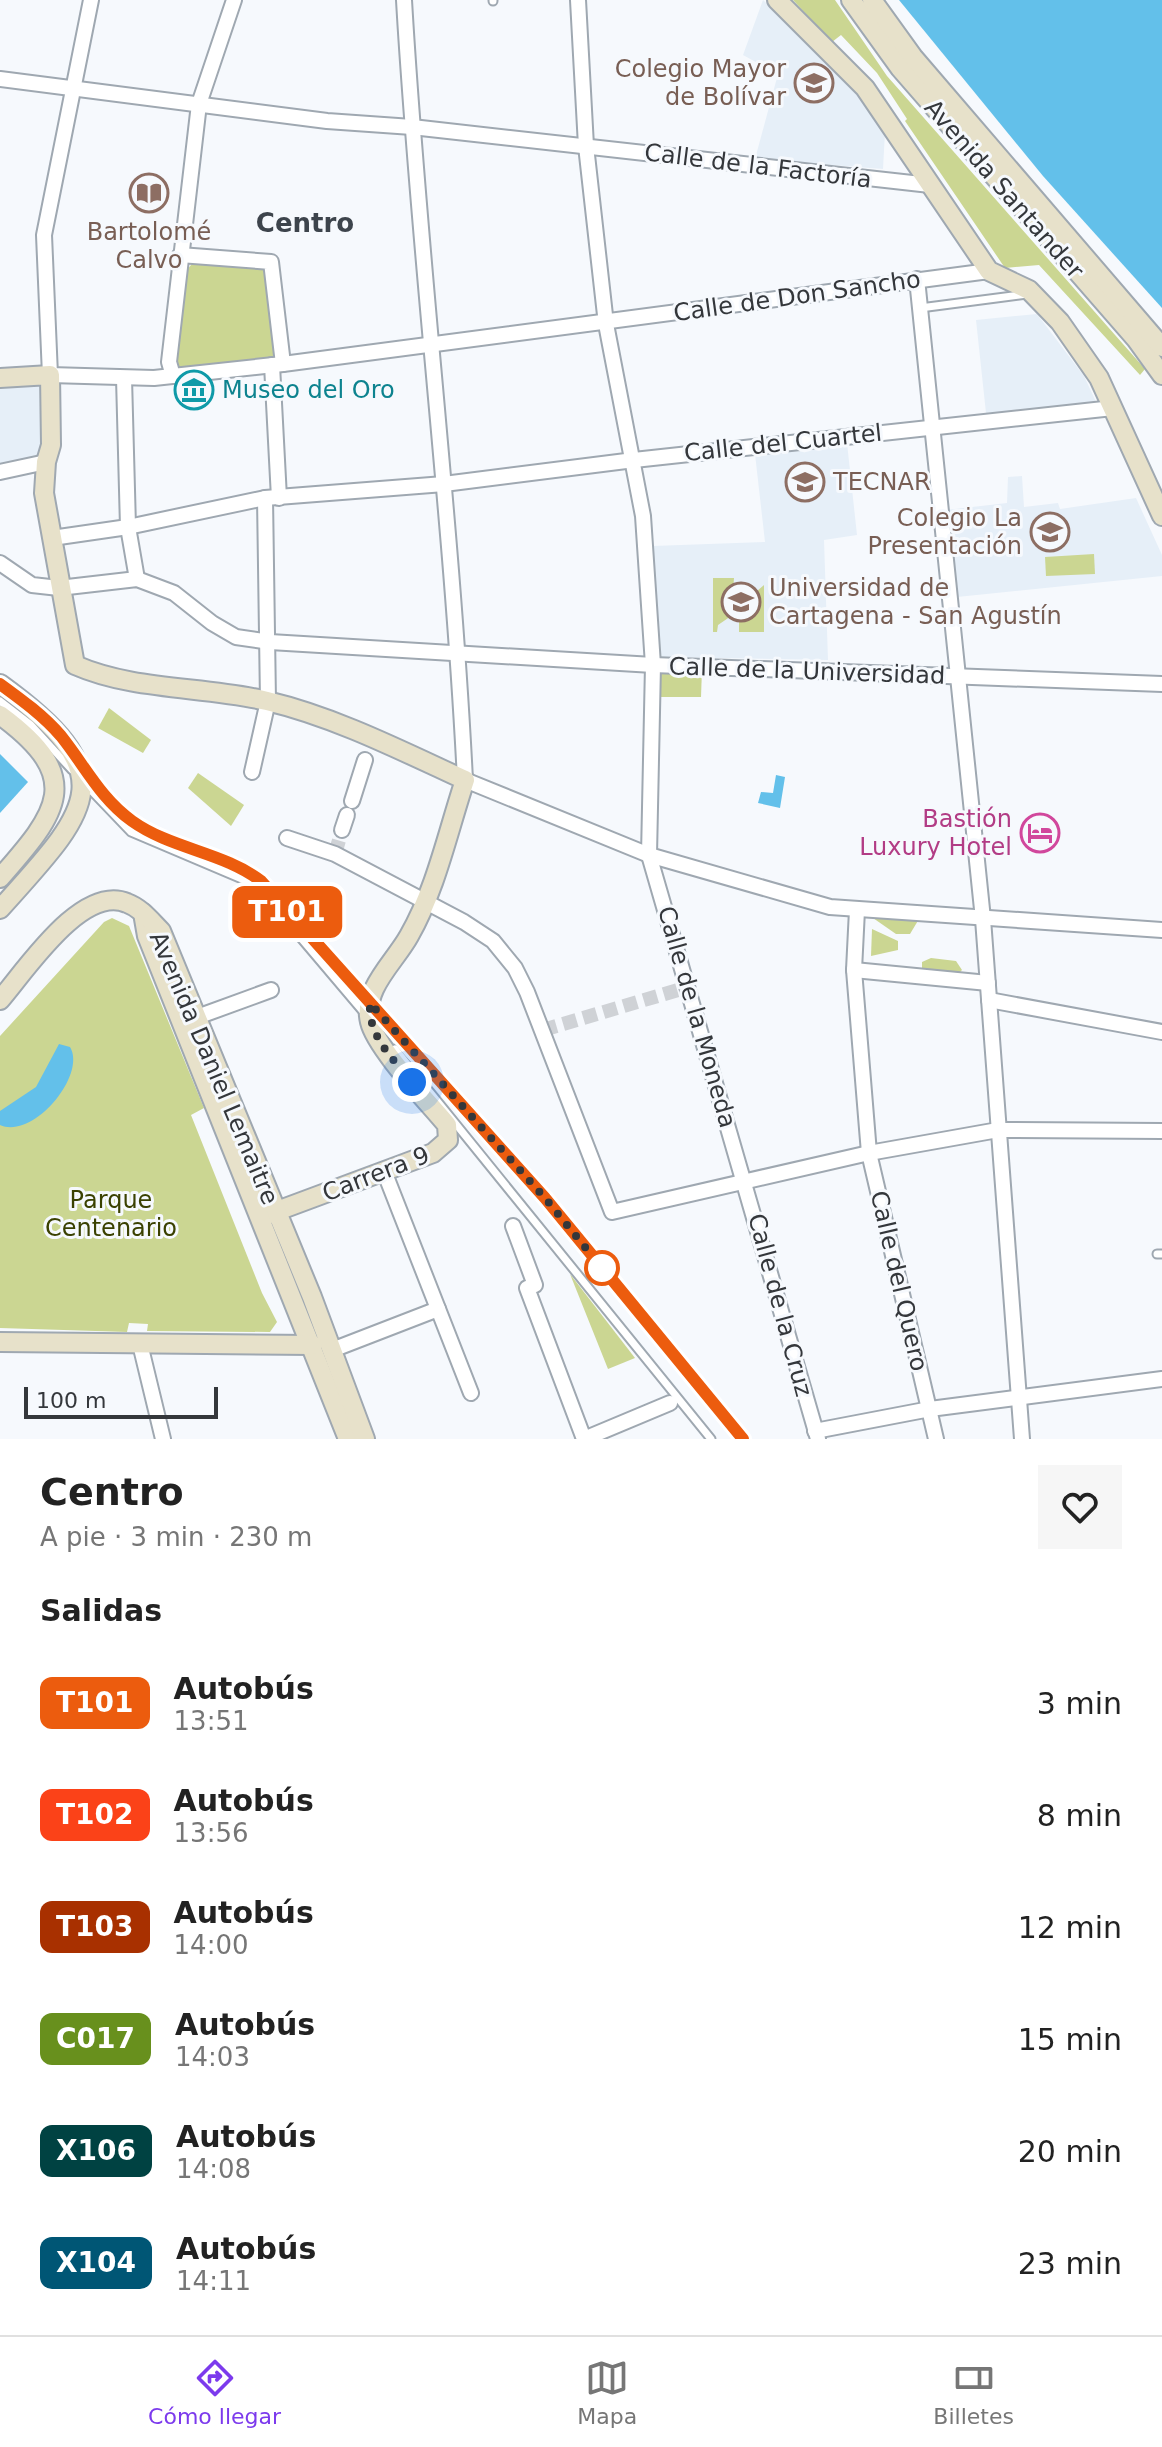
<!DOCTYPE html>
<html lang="es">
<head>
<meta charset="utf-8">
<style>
  :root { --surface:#fff; --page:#f6f6f6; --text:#222; --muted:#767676; --line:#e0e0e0; --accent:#7c3aed }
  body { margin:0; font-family:"DejaVu Sans",sans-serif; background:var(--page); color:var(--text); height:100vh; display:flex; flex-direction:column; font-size:30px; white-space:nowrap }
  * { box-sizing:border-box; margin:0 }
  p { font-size:26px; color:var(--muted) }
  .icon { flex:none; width:44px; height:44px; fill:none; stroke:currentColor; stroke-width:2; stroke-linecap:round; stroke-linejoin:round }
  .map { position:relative; height:1439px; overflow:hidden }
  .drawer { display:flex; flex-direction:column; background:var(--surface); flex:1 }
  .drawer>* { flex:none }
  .badge { padding:0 16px; border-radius:12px; font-size:28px; line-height:52px }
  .scale { position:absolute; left:24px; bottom:20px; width:194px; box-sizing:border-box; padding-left:8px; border:4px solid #34373b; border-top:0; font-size:22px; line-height:28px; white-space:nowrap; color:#34373b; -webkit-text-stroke:6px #f6f9fd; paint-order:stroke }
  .you { position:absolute; width:40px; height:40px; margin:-20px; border:6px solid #fff; border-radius:50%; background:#1a73e8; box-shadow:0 0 0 12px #1a73e833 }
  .map>.badge { position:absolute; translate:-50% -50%; box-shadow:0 0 0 4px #fff }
  h2 { padding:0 40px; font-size:30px; line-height:72px }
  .round { display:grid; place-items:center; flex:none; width:84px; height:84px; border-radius:0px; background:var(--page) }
  .overview { display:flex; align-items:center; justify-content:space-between; height:136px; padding:0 40px }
  h1 { font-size:38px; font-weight:600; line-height:60px }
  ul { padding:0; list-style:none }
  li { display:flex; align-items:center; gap:24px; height:112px; padding:0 40px }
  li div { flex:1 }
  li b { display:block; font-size:30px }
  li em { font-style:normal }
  li .badge { min-width:88px; font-weight:700; text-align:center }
  .dock { display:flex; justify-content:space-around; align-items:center; height:112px; border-top:2px solid var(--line); background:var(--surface); font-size:22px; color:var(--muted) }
  .dock a { display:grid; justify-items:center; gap:4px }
  .dock .on { color:var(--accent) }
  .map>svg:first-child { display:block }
  .built { fill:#e6eff8 }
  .green { fill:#cbd692 }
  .water { fill:#63c0ea }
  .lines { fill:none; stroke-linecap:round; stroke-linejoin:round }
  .street-tunnel { stroke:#cfd2d6; stroke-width:14; stroke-dasharray:14 7; stroke-linecap:butt }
  .lane-casing { stroke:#9fa8b1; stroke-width:11 }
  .street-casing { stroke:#9fa8b1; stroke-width:18 }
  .secondary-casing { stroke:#9fa8b1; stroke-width:22 }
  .lane { stroke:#fff; stroke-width:7 }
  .street { stroke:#fff; stroke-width:14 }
  .secondary { stroke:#e7e1ca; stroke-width:18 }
  .line-casing { stroke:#fff; stroke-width:18 }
  .line { stroke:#ec5c0e; stroke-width:12 }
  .walk { stroke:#34373b; stroke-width:8; stroke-dasharray:0 14.4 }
  .stop-dot { fill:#fff; stroke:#ec5c0e; stroke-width:4 }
  .labels { text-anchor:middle; stroke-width:6; stroke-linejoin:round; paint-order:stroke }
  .education-label { font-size:24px; fill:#785e54; stroke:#f6f9fd; text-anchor:end }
  .street-label { font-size:24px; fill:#34373b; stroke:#f6f9fd }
  .culture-label { font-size:24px; fill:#0d838f; stroke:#f6f9fd; text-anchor:start }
  .hotel-label { font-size:24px; fill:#b23c85; stroke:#f6f9fd; text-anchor:end }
  .park-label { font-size:24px; fill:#3a4100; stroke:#f6f9fd }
  .neighbourhood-label { font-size:26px; font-weight:bold; fill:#3d444c; stroke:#f6f9fd }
</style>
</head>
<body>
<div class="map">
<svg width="1162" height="1439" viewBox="0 0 1162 1439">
  <rect width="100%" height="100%" fill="#f6f9fd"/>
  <!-- built -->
  <g class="built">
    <path d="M763,0L863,92L885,132L883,169L755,159L778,74L743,55Z"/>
    <path d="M1037,314L1084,376L1097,404L986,413L976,320Z"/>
    <path d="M46,380L48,440L40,461L0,470V383Z"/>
    <path d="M847,443L857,535L824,540L828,660L658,657L653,546L765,542L755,454Z"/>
    <path d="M1022,476L1024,507L1058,503L1060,509L1136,498L1162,555V576L957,597L946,510L1007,503L1008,477Z"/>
  </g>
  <!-- green -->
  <g class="green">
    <path d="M793,0H835L887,76L1145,369L1140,375L1039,265L1005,268L905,121L907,119L877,73L841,35L832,42Z"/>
    <path d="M196,259L270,267L279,358L172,368L186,271Z"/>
    <path d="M1094,554L1095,574L1046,576L1045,557Z"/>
    <path d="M713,578H734L732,604L737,612L718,625L717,632H713Z"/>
    <path d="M764,585V632H739V613L745,611L749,598Z"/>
    <path d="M655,668L702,669L701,697H656Z"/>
    <path d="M109,708L151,740L143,753L98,728Z"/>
    <path d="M198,773L244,805L231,826L188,788Z"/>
    <path d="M112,918L129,926L204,1108L191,1115L262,1293L277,1322L270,1332L147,1331L148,1324L129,1323L127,1332L0,1328V1036L104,922Z"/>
    <path d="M873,918L919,919L910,934H896Z"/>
    <path d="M872,929L898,941V950L871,956Z"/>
    <path d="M931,958L956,961L962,970L956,976L922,972V962Z"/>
    <path d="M570,1274L635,1358L608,1369Z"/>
  </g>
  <!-- water -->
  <g class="water">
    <path d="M899,0H1162V308L1043,176Z"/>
    <path d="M0,754L28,782L0,813Z"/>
    <path d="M776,775L785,777L780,808L758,803L761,792L773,793Z"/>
    <path d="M59,1044L70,1047C87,1075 33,1140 0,1125V1111L36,1087Z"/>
  </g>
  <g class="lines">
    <!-- street-tunnel -->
    <g class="street-tunnel">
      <path d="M335,854L342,830"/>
      <path d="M543,1030L688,987"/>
    </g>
    <defs>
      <g id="lane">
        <path d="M493,0V1"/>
        <path d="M920,308L1027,294"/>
        <path d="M0,701L31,725L72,770"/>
        <path d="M83,770C131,847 200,835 261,881L545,1198L743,1439"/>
        <path d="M86,785L131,832L256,885L366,1015"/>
        <path d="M395,1049L711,1439"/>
        <path d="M1157,1254H1162"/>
      </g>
      <g id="street">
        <path d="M91,0L44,235L50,375L154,378L283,364L989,271"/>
        <path d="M404,0C419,260 452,519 465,780L649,855L830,907L1162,930"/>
        <path d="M578,0L586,146L606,324L643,516L653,665L649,855L818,1439"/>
        <path d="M0,79L327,121L412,127L930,185"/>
        <path d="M180,255L271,262L283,364"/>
        <path d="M917,279L983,919L1022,1439"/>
        <path d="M272,365L279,498"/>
        <path d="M173,376L169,362L199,104L234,0"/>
        <path d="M124,378L128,527L137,579"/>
        <path d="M0,472L46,462"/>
        <path d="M52,538L128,527L265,498L444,484L634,460L1113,408"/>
        <path d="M0,563L32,585L59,588L137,579L174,593L212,623L236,637L270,642L653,665L1162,684"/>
        <path d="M252,772L268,701L265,498"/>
        <path d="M352,801L365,760"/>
        <path d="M342,830L347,815"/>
        <path d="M287,838L335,854L464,922L493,941L515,968L527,992L612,1212L869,1153L998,1130L1162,1131"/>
        <path d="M857,910L854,970L869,1153L936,1439"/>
        <path d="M854,970L988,983"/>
        <path d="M989,1000L1162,1032"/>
        <path d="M197,1017L271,990"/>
        <path d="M384,1171L471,1393"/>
        <path d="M513,1226L535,1285L527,1288L584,1439"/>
        <path d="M140,1344L163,1439"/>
        <path d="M332,1350L438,1309"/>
        <path d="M815,1431L930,1409L1162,1379"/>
        <path d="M584,1439L670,1403"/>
      </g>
      <g id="secondary">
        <path d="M777,0L865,88L989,271L1029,290L1060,322L1099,378L1162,516"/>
        <path d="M851,0L900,68L1136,339L1162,375"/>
        <path d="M872,0L913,57L1162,347"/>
        <path d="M0,378L50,375L51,445L46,462L44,493L75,665C134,691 205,686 267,701C335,717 402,751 465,780C448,831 436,889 409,936C394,963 362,989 370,1022C376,1048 428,1102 447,1125L448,1140L433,1153L261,1217"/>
        <path d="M0,684C127,776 89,810 0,909"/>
        <path d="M0,715C86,778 58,812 0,878"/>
        <path d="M143,913L147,936L348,1439"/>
        <path d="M0,1000C26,970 82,884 127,903C141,908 151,921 161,931L312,1297L365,1439"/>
        <path d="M0,1342L313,1345"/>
      </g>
    </defs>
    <!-- lane casing -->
    <use href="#lane" class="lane-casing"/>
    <!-- street casing -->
    <use href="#street" class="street-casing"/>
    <!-- secondary casing -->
    <use href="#secondary" class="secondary-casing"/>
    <!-- lane -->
    <use href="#lane" class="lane"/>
    <!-- street -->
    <use href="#street" class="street"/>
    <!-- secondary -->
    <use href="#secondary" class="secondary"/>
  </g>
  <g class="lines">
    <defs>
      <path id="line" d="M0,684C22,700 44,716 61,736C85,766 100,798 132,821C171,849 223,852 261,881L545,1198L743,1439"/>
    </defs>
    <!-- line casing -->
    <use href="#line" class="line-casing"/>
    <!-- line -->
    <use href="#line" class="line"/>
    <!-- walk -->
    <path class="walk" d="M412,1082C392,1057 368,1037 370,1003L545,1198L602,1268"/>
  </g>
  <!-- icons -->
  <defs>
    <symbol id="university-ring" viewBox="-11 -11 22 22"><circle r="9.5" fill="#f6f9fd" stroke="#8d6e63" stroke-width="1.5"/><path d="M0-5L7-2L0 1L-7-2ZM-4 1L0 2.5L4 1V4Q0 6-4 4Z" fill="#8d6e63"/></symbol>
    <symbol id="library-ring" viewBox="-11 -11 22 22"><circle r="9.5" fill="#f6f9fd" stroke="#8d6e63" stroke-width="1.5"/><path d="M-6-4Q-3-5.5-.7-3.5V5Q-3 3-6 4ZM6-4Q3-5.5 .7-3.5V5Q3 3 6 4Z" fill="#8d6e63"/></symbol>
    <symbol id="museum-ring" viewBox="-11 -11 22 22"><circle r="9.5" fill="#f6f9fd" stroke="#0f9aa8" stroke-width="1.5"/><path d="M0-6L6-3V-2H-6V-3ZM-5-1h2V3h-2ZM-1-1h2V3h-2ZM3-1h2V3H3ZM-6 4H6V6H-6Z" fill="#0f9aa8"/></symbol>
    <symbol id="hotel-ring" viewBox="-11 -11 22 22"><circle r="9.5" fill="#f6f9fd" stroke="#d1479c" stroke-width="1.5"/><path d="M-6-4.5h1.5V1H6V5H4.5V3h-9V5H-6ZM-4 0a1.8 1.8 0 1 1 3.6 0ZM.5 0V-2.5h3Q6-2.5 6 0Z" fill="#d1479c"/></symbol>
  </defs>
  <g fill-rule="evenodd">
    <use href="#university-ring" x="792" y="61" width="44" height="44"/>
    <use href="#library-ring" x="127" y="171" width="44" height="44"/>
    <use href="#museum-ring" x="172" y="368" width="44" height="44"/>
    <use href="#university-ring" x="783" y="460" width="44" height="44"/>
    <use href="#university-ring" x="1028" y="510" width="44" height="44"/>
    <use href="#university-ring" x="719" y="580" width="44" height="44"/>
    <use href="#hotel-ring" x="1018" y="811" width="44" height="44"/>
  </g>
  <!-- markers -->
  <circle class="stop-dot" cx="602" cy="1268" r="16"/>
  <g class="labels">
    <!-- education labels -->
    <g class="education-label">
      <text x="786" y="77">Colegio Mayor<tspan x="786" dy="28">de Bolívar</tspan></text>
      <text x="149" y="240" text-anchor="middle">Bartolomé<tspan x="149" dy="28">Calvo</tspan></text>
      <text x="833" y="490" text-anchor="start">TECNAR</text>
      <text x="1022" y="526">Colegio La<tspan x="1022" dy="28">Presentación</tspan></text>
      <text x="769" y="596" text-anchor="start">Universidad de<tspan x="769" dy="28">Cartagena - San Agustín</tspan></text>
    </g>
    <!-- street labels -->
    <g class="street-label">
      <text transform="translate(758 166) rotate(7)" y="8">Calle de la Factoría</text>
      <text transform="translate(1004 189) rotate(49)" y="8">Avenida Santander</text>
      <text transform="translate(797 296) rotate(-8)" y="8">Calle de Don Sancho</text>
      <text transform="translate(783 443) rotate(-6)" y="8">Calle del Cuartel</text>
      <text transform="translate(807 671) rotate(2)" y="8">Calle de la Universidad</text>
      <text transform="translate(697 1017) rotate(74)" y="8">Calle de la Moneda</text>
      <text transform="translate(214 1068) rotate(67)" y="8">Avenida Daniel Lemaitre</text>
      <text transform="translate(376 1174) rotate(-21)" y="8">Carrera 9</text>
      <text transform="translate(899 1281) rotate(77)" y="8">Calle del Quero</text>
      <text transform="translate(780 1305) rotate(75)" y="8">Calle de la Cruz</text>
    </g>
    <!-- culture labels -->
    <g class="culture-label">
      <text x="222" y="398">Museo del Oro</text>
    </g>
    <!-- hotel labels -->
    <g class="hotel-label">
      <text x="1012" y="827">Bastión<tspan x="1012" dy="28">Luxury Hotel</tspan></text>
    </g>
    <!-- park labels -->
    <g class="park-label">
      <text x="111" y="1208">Parque<tspan x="111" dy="28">Centenario</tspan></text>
    </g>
    <!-- neighbourhood labels -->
    <g class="neighbourhood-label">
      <text x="305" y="232">Centro</text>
    </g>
  </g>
</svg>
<div class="scale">100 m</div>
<div class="you" style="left:412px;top:1082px"></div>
<b class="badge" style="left:287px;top:912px;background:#ec5c0e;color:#fff">T101</b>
</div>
<section class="drawer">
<div class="overview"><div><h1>Centro</h1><p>A pie · 3 min · 230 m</p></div><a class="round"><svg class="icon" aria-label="heart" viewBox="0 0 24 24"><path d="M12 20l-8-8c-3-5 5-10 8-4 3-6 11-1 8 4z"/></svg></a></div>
<h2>Salidas</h2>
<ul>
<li><span class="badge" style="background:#ec5c0e;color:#fff">T101</span><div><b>Autobús</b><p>13:51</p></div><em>3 min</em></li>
<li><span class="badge" style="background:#fb4218;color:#fff">T102</span><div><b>Autobús</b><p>13:56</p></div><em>8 min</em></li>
<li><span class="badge" style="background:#a83000;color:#fff">T103</span><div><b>Autobús</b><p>14:00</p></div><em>12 min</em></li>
<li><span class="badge" style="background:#68901d;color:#fff">C017</span><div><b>Autobús</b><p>14:03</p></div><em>15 min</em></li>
<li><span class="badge" style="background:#004242;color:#fff">X106</span><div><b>Autobús</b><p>14:08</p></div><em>20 min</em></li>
<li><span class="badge" style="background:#005675;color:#fff">X104</span><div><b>Autobús</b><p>14:11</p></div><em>23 min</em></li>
</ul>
</section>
<nav class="dock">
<a class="on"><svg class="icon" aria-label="directions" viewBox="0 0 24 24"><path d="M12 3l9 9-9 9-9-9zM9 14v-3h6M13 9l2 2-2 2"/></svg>Cómo llegar</a>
<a><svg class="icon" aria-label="map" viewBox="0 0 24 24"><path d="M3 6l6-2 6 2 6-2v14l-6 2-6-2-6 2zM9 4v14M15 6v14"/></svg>Mapa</a>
<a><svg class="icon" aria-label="tickets" viewBox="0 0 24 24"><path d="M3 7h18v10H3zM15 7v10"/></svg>Billetes</a>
</nav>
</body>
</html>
